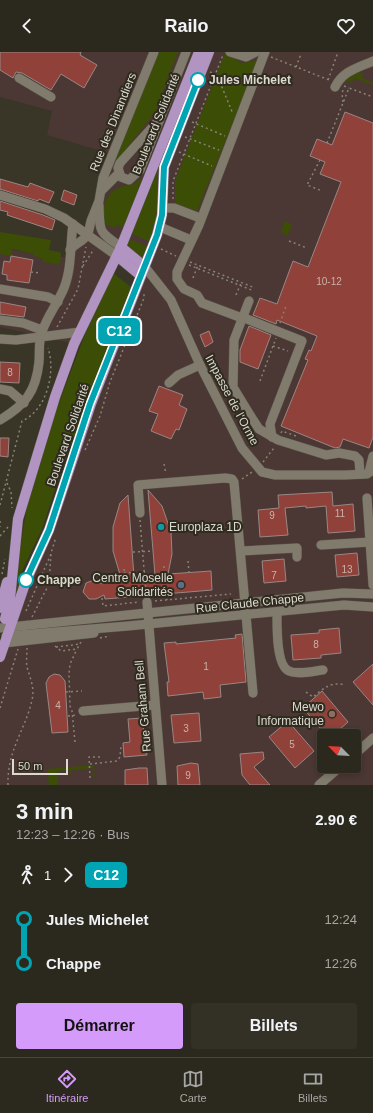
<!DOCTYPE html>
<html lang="fr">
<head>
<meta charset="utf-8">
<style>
  :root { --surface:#2b281d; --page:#333026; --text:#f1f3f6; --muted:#a6a6a4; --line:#47443b; --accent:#d59bfb }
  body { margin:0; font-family:Arial,sans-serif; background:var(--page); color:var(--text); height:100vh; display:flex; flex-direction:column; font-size:15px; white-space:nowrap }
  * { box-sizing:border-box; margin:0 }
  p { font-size:13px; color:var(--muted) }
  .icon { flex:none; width:22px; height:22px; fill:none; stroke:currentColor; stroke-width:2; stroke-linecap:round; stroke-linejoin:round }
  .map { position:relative; height:733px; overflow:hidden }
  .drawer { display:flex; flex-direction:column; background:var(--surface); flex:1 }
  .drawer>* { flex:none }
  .badge { padding:0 8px; border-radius:6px; font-size:14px; line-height:26px }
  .needle { width:26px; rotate:294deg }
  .tools { position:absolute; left:317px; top:677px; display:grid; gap:8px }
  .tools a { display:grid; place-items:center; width:44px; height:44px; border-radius:4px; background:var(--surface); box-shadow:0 2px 6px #0003,0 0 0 1px var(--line); font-size:20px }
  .scale { position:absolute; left:12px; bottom:10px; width:56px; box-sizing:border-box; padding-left:4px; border:2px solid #dbd9d0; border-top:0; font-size:11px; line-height:14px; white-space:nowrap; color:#dbd9d0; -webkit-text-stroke:3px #2f2b1e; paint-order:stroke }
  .map>.badge { position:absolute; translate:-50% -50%; box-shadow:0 0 0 2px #fff }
  .legs { display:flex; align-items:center; gap:6px; height:44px; padding:0 16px; font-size:13px }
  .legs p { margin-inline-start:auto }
  .headline { display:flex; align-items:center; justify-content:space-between; height:68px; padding:0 16px }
  h1 { font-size:22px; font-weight:600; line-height:30px }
  .button { display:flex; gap:8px; margin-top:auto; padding:8px 16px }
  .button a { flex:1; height:46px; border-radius:4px; background:var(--accent); color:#111; font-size:16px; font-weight:600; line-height:46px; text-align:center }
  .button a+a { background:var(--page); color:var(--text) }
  ul { padding:0 16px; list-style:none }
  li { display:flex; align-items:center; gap:14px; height:44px; font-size:15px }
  li i { display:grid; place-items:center; width:6px; height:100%; margin:0 5px; background:currentColor }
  li i::after { content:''; width:10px; height:10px; margin:-5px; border:3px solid; border-radius:50%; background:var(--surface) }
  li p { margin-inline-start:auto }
  li:first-child i { background:linear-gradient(#0000 50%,currentColor 0) }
  li:last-child i { background:linear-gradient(currentColor 50%,#0000 0) }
  header { display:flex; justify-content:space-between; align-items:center; height:52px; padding:0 16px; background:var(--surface); font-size:18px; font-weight:600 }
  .tab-bar { display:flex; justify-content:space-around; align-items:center; height:56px; border-top:1px solid var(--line); background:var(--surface); font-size:11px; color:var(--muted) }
  .tab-bar a { display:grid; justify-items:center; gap:2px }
  .tab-bar .active { color:var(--accent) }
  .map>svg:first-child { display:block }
  .commercial { fill:#4b3733; fill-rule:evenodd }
  .green { fill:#3c4e06 }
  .building { fill:#8f413a; stroke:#998784 }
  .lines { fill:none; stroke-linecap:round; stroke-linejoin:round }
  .minor-casing { stroke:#545146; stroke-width:10 }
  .major-casing { stroke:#545146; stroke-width:11 }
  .path { stroke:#868377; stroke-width:1.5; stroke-dasharray:2 3; stroke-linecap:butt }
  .minor { stroke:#807b6c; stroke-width:9 }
  .major { stroke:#b294c3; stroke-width:10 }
  .line-1-casing { stroke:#fff; stroke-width:9 }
  .line-1 { stroke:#00a4b2; stroke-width:6 }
  .stop-1-dot { fill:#fff; stroke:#00a4b2; stroke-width:2 }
  .culture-dot { fill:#0f9aa8; stroke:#2f2b1e; stroke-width:1.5 }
  .service-dot { fill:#5c6f8a; stroke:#2f2b1e; stroke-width:1.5 }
  .education-dot { fill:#8d6e63; stroke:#2f2b1e; stroke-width:1.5 }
  .labels { text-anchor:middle; stroke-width:4; stroke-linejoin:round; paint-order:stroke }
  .number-label { font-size:10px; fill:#c8b3aa }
  .stop-label { font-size:12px; font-weight:bold; fill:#dbd9d0; stroke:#2f2b1e; text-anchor:start }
  .street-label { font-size:12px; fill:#dbd9d0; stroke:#2f2b1e }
  .poi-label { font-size:12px; fill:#dbd9d0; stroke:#2f2b1e; text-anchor:end }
</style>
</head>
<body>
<header><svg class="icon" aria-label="back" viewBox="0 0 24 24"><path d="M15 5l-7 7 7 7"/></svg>Railo<svg class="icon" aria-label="heart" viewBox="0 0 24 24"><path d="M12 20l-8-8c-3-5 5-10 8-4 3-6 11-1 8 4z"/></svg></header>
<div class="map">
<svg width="373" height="733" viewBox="0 0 373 733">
  <rect width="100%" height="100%" fill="#393527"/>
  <!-- commercial -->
  <path class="commercial" d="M0,0H373V733H0V605L146,213L119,199L74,292L0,275V196L69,206L85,186L111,102L47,83L52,59L0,45ZM324,684H354V714H324Z"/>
  <!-- green -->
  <g class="green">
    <path d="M159,0H178L161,44L162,45L156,59L112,115Z"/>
    <path d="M225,1L237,6L239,10L243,11L258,8L197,159L175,151V129Z"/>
    <path d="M357,20L363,21L362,26L373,31V33L354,26L352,31L345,28V26Z"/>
    <path d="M158,115H159L157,130V168L151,190L131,182Z"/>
    <path d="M140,127H142L123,175L116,173L115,176L103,171C102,150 109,133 133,133Z"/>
    <path d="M285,169L292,172L288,183H285L281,179Z"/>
    <path d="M0,180L51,188L49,198L60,200L61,202L60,213L43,210V207L34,204V202L12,197L11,204L0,202Z"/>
    <path d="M129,187L149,195L143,206L141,207L127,195Z"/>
    <path d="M113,221L132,236L60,422L42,477L22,519L20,531L14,548L12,547L28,448L57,356L86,280Z"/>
    <path d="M94,713L96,733L93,716L71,718V724L69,718L57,719L58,733H49L47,717Z"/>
  </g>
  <!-- building -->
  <g class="building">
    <path d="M0,0H81L80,3L97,13L84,36L61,22L51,38L22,21L16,20L13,26L0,18Z"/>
    <path d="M345,60L373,71V385L369,396L343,387L340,395L335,396L281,374L308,308L305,307L309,298L311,299L317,284L277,268L276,272L253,263L260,246L277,252L293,209L308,215L341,130L320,122L325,110L310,104L317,87L332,93Z"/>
    <path d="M0,127L28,135L30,131L54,140L49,151L39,147L38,149L0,137Z"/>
    <path d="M64,138L77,143L74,153L61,148Z"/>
    <path d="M0,149L43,163L55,168L52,178L7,163L8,160L0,158Z"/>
    <path d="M11,204L33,208L29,231L7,228V223L2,222L4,209L10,210Z"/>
    <path d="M0,250L26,255L24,265L0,262Z"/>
    <path d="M249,274L271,283L258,317L240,310V298Z"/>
    <path d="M209,279L213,290L205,295L200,283Z"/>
    <path d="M0,310L20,311L19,331L0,330Z"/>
    <path d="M159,334L183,343L179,353L187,357L179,378L176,377L171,387L151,379L158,362L149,359Z"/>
    <path d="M0,386H9L8,405L0,404Z"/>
    <path d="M148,438L162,454L171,480L172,502L168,522L211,519L212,538L105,547L104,543L96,547H89L83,540L86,531L94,528L103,532V528L121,526L113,499V475L120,451L128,443L134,525L155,523Z"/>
    <path d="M332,440L333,454L353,452L355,479L328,481L326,454L306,456V454L285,456L288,483L260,485L258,458L279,456L278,443Z"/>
    <path d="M357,501L359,523L337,525L335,503Z"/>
    <path d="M284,507L286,529L264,531L262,509Z"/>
    <path d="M339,576L341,601L321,603V606L293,608L291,583L319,581V578Z"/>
    <path d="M242,582L246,630L220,633L221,645L204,647L203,640L168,644L167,630H169L164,591L176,590V592L236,586L235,583Z"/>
    <path d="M373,612V653L353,630Z"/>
    <path d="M54,622L60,623L65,629L68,680L52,681L46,631L49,625Z"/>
    <path d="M322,639L348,670L332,684H327L303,656Z"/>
    <path d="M199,661L201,689L174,691L171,663Z"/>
    <path d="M142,666L147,703L124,705L123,691L130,690L128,667Z"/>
    <path d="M288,669L314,699L295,716L269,685Z"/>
    <path d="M263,700L264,707L254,715L270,733H250L242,723L240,702Z"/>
    <path d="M191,711L198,712L200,733H178L177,714Z"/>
    <path d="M139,716H147L148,733H125V718Z"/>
  </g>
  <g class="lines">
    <defs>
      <g id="minor">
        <path d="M230,0L246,5L256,0"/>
        <path d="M19,26L51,45"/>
        <path d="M335,35C343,19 357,16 373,9"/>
        <path d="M158,69L120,111L118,116L121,125L129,128L140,118L186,0"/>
        <path d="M102,138L119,121"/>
        <path d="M0,143L45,157L64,166L117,204"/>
        <path d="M99,153C100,181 98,179 121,195"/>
        <path d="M162,156H174L200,166"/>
        <path d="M160,175L191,188"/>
        <path d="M88,182L91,169L99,149L103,126L154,0"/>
        <path d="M70,198C76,191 84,189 88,182"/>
        <path d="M145,215L171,248L200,313L242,396L262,420L275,423H345L367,422L373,418"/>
        <path d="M0,237L48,245L58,250"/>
        <path d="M249,249L234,288L233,335L250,363L259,377L278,388L326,403L339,401L355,404L359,408L360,422"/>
        <path d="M242,265L302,289L270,372L272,385"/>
        <path d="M242,266L202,251L197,243L184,237L177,227V220L199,173L265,0"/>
        <path d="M0,268L23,271L42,278"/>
        <path d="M0,287L16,288L80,280"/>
        <path d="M169,331L178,323L200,313"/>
        <path d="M0,337L10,339L24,351"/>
        <path d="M0,368C25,353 36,340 39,310C40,299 38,290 42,280C47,264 58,251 64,236C72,216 70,193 73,172"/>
        <path d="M369,420L373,404"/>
        <path d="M367,446L373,533"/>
        <path d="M140,461L138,433L225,426L232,427L234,430L253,641"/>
        <path d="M321,493L370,490"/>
        <path d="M241,499L297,496V505"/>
        <path d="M147,550L162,733"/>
        <path d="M277,560C277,573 276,614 289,619C298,623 314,619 323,618"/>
        <path d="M0,576L343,541L373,542"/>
        <path d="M6,584L128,574L344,553L373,555"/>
        <path d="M4,591L94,581"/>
        <path d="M83,659L155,653"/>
        <path d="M354,703L373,686"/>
        <path d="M319,733L341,714"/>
      </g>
      <g id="major">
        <path d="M121,195L145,215"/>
        <path d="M117,204L141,224"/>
        <path d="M0,556L7,530"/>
        <path d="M5,567L10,547L18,467L55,345L74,292L121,195L199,0"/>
        <path d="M0,605L26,529L49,478L91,352L157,183L162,163L164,115L209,0"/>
      </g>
    </defs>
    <!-- minor casing -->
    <use href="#minor" class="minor-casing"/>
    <!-- major casing -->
    <use href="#major" class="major-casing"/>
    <!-- path -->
    <g class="path">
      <path d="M271,5L329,28"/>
      <path d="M296,15L301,2"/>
      <path d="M210,20L217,23L233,62"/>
      <path d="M328,28L338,0"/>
      <path d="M344,34L349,36"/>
      <path d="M343,50L342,42L343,38"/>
      <path d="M192,70L225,84"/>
      <path d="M185,85L219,98"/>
      <path d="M327,91L349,36L373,45"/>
      <path d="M179,100L212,114"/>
      <path d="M320,108L307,133L322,139"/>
      <path d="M173,147V129L223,3"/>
      <path d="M289,189L307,196"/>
      <path d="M161,197L176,204"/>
      <path d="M190,210L255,236"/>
      <path d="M189,213L254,239"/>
      <path d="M83,214L94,197"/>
      <path d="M31,220L40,221"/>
      <path d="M193,226L198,213"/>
      <path d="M236,243L241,231"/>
      <path d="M280,271L286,254"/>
      <path d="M57,275L78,237L86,195"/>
      <path d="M273,294L288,299"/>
      <path d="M260,329L276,286"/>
      <path d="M281,381L282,379L296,384"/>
      <path d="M85,398L100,364L110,330L144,246V241"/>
      <path d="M263,410L274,396"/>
      <path d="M164,412L166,422"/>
      <path d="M242,427L252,420"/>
      <path d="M7,431L11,440L12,456"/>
      <path d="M0,453L22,369C47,358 56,320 48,296"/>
      <path d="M140,468L146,542"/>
      <path d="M0,469V475"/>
      <path d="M0,484L8,475"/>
      <path d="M133,500L153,499"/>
      <path d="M188,509L189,521"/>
      <path d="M164,514L165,523"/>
      <path d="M124,517L125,526"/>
      <path d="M124,521L145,520"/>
      <path d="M2,522L5,507"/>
      <path d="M166,542L167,548"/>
      <path d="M102,546L103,554L139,550"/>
      <path d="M155,549L231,542"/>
      <path d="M26,559L51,502"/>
      <path d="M32,565L49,532L51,501L56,485"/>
      <path d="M100,586L110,584"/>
      <path d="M55,594L61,599L77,597L81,590"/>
      <path d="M56,595L80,592"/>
      <path d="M66,640L82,639"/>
      <path d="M306,640L313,645C323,637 331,629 345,633"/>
      <path d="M0,656L18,597"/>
      <path d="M68,664L76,663"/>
      <path d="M75,690L72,659L70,654L69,622L70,612L77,597"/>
      <path d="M90,712L117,709L120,705L121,694"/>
      <path d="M90,726L89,705H102"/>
      <path d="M8,733C7,698 25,679 32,648C35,636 30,626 27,615C26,609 27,602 27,596"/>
    </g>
    <!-- minor -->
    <use href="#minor" class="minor"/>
    <!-- major -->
    <use href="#major" class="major"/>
  </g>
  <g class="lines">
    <defs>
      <path id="line-1" d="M26,528L49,478L90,352L157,183L162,163L164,115L198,28"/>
    </defs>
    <!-- line-1 casing -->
    <use href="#line-1" class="line-1-casing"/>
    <!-- line-1 -->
    <use href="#line-1" class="line-1"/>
  </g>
  <!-- markers -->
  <g class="stop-1-dot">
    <circle cx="198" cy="28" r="7"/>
    <circle cx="26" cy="528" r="7"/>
  </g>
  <circle class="culture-dot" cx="161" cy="475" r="4"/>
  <circle class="service-dot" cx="181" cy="533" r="4"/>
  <circle class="education-dot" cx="332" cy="662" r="4"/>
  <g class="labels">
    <!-- number labels -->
    <g class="number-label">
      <text x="329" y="233">10-12</text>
      <text x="10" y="324">8</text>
      <text x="340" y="465">11</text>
      <text x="272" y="467">9</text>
      <text x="347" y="521">13</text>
      <text x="274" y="527">7</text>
      <text x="316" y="596">8</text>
      <text x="206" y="618">1</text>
      <text x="58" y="657">4</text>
      <text x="186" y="680">3</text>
      <text x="292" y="696">5</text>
      <text x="188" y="727">9</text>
    </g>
    <!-- stop labels -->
    <g class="stop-label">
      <text x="209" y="32">Jules Michelet</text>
      <text x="37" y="532">Chappe</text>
    </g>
    <!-- street labels -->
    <g class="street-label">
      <text transform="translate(113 70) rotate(-68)" y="4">Rue des Dinandiers</text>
      <text transform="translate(156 72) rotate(-68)" y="4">Boulevard Solidarité</text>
      <text transform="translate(232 348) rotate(62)" y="4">Impasse de l'Orme</text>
      <text transform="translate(68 383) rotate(-71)" y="4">Boulevard Solidarité</text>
      <text transform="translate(250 551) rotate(-6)" y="4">Rue Claude Chappe</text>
      <text transform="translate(143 654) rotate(-95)" y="4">Rue Graham Bell</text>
    </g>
    <!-- poi labels -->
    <g class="poi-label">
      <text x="169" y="479" text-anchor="start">Europlaza 1D</text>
      <text x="173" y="530">Centre Moselle<tspan x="173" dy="14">Solidarités</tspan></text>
      <text x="324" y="659">Mewo<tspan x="324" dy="14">Informatique</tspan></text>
    </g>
  </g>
</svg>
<div class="tools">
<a><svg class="needle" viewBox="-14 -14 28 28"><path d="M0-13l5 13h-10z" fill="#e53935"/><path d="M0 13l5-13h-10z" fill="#a6a6a4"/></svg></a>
</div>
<div class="scale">50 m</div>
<b class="badge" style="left:119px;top:279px;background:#00a4b2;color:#fff">C12</b>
</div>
<section class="drawer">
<div class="headline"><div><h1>3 min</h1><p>12:23 – 12:26 · Bus</p></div><b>2.90 €</b></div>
<div class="legs"><svg class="icon" aria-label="walk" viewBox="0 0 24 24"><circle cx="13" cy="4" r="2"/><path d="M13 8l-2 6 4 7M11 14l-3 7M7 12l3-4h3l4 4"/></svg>1<svg class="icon" aria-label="forward" viewBox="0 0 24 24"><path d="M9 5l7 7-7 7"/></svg><b class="badge" style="background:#00a4b2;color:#fff">C12</b></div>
<ul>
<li><i style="color:#00a4b2"></i><b>Jules Michelet</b><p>12:24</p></li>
<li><i style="color:#00a4b2"></i><b>Chappe</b><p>12:26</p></li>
</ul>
<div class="button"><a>Démarrer</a><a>Billets</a></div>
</section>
<nav class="tab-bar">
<a class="active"><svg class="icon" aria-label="directions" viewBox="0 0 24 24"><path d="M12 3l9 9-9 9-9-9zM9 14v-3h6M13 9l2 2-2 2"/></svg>Itinéraire</a>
<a><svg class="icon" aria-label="map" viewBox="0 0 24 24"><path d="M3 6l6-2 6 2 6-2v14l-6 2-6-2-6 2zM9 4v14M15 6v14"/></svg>Carte</a>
<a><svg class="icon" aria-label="tickets" viewBox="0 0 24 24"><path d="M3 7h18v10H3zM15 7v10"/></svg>Billets</a>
</nav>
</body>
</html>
